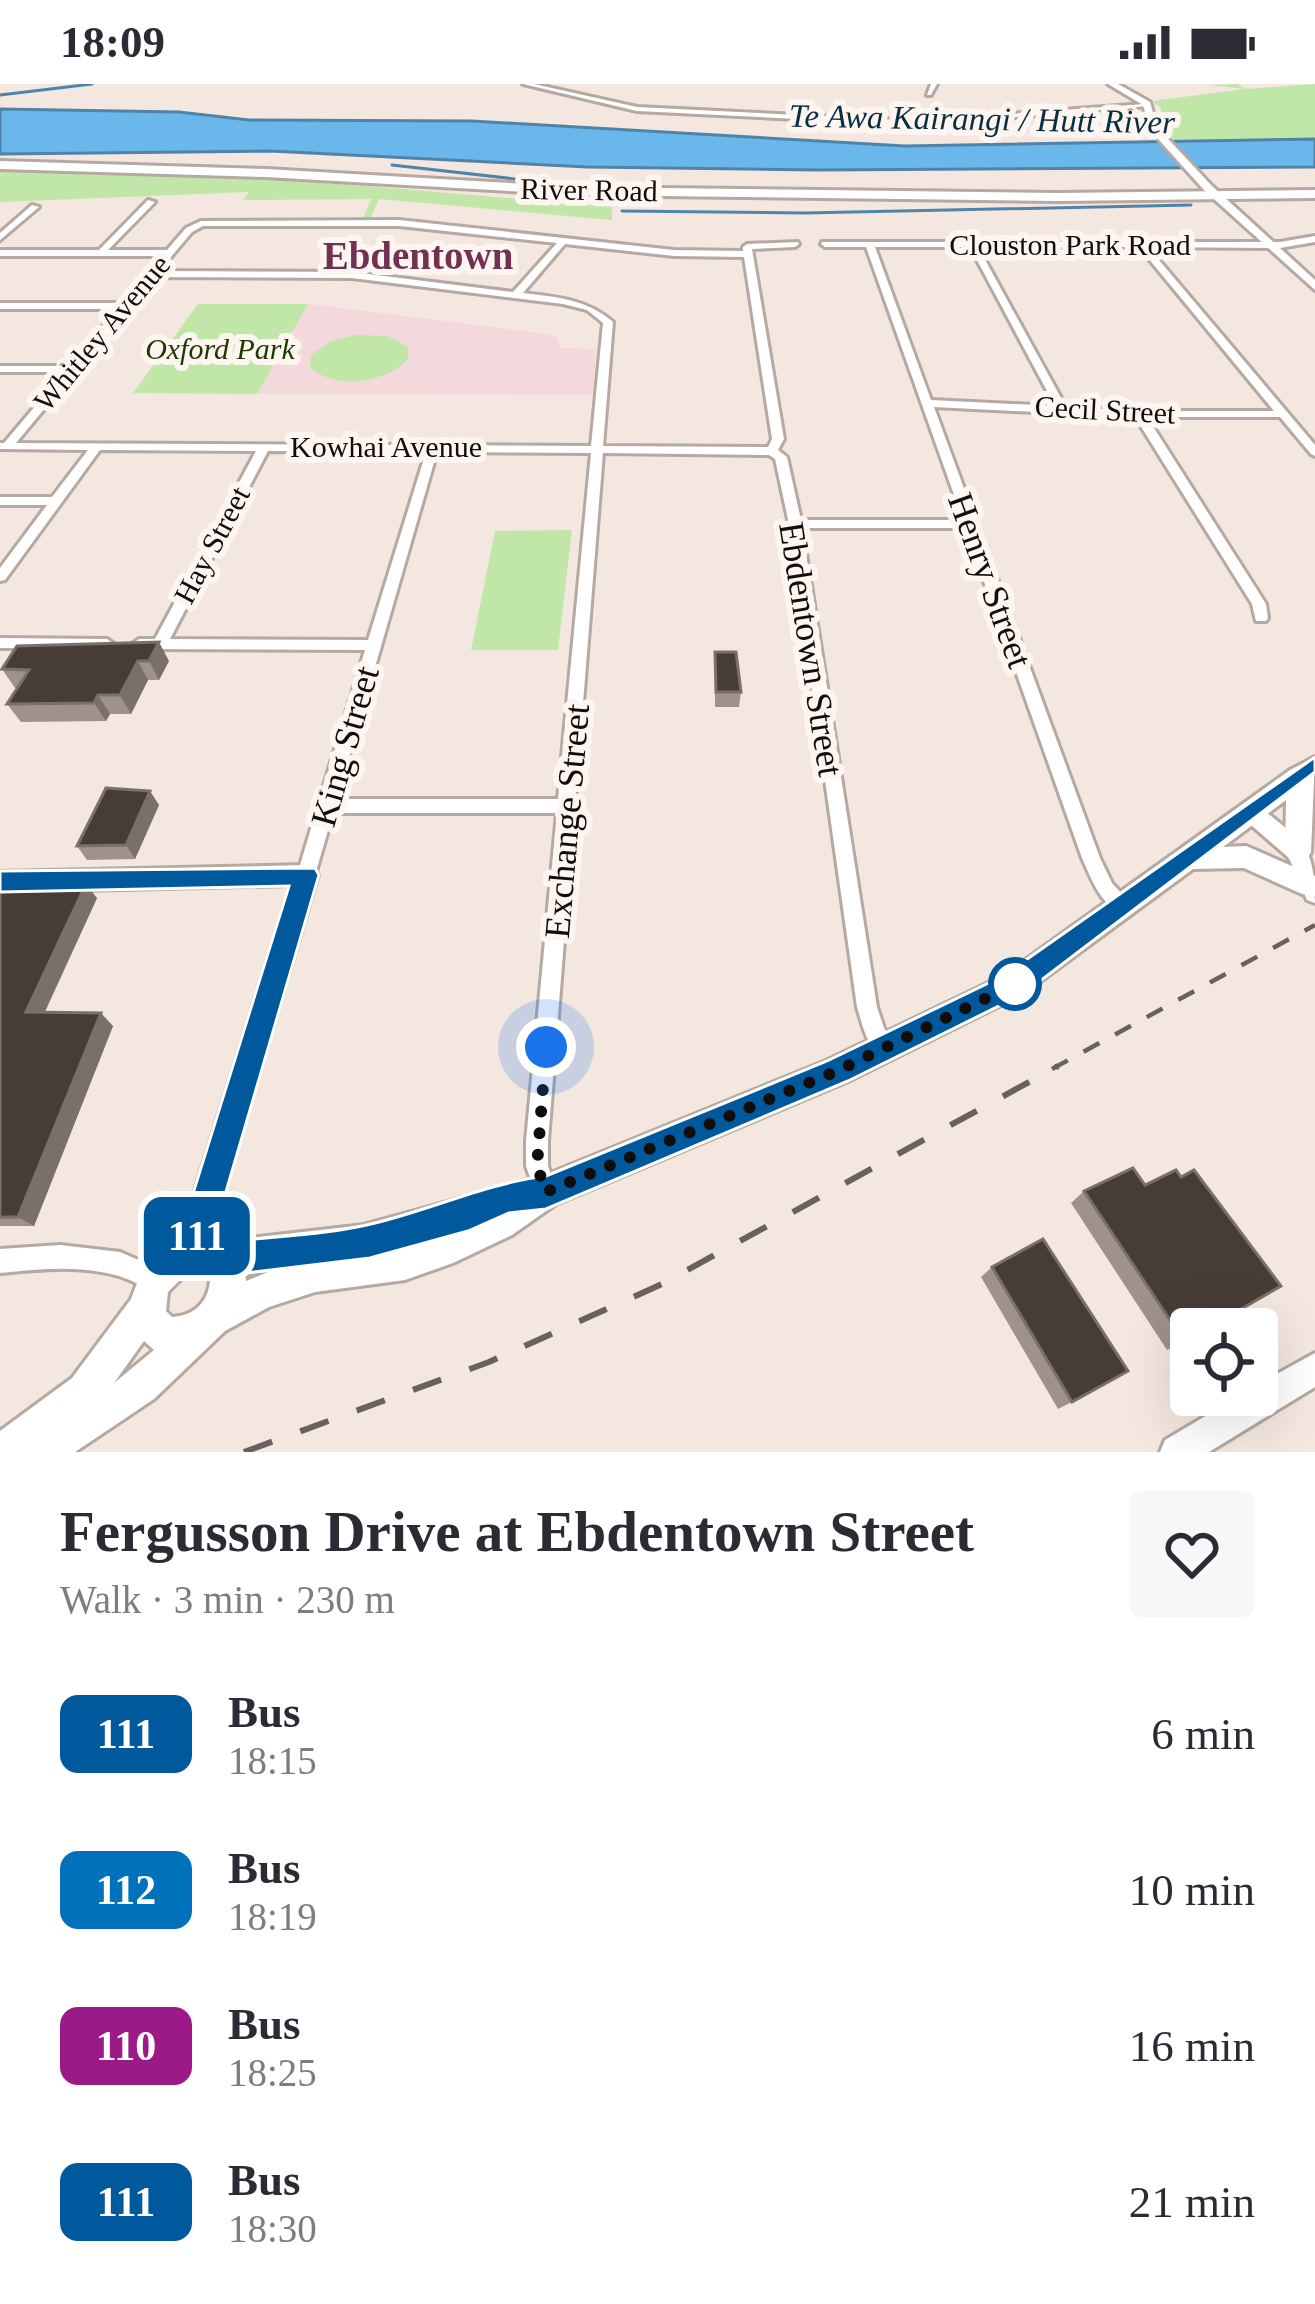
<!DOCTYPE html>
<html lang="en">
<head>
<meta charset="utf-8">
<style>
  :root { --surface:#fff; --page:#f7f7f7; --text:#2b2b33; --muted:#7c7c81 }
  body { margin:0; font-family:"Times New Roman",serif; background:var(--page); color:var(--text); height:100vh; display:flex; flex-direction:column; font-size:45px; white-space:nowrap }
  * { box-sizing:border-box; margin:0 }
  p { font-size:39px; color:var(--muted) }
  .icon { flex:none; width:66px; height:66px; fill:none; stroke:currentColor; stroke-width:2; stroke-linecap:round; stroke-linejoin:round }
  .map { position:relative; height:1368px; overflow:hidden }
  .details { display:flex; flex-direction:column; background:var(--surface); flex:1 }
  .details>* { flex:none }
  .badge { padding:0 24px; border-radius:18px; font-size:42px; line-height:78px }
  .controls { position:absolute; left:1170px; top:1224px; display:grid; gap:24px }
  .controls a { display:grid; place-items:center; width:108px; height:108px; border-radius:12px; background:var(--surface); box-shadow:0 12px 48px #0002; font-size:60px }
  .you { position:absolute; width:60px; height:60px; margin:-30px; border:9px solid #fff; border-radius:50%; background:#1a73e8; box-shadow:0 0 0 18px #1a73e833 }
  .map>.badge { position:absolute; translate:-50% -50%; box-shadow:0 0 0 6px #fff }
  .round { display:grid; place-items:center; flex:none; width:126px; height:126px; border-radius:12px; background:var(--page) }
  .head { display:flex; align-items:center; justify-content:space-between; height:204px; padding:0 60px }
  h1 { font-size:57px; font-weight:700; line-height:90px }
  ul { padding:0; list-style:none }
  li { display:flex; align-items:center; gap:36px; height:156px; padding:0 60px }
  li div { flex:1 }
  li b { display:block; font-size:45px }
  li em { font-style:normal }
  li .badge { min-width:132px; font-weight:700; text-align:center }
  .status { display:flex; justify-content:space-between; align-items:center; height:84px; padding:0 60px; background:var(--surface); direction:ltr }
  .status svg { height:33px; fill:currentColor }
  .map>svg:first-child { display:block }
  .education { fill:#f3d8dc }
  .green { fill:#c1e7a8 }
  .water { fill:#69b7eb; stroke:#4f84a8; stroke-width:3 }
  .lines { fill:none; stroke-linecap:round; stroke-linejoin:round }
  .stream { stroke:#4f84a8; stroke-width:3 }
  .minor-casing { stroke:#b5a9a1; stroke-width:6 }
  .tertiary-casing { stroke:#b5a9a1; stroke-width:6 }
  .secondary-casing { stroke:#b5a9a1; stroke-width:6 }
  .trunk-casing { stroke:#b5a9a1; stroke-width:6 }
  .minor { fill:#fff; fill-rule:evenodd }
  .tertiary { fill:#fff; fill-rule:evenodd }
  .secondary { fill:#fff; fill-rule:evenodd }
  .trunk { fill:#fff; fill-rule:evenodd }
  .rail-far1 { stroke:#68615c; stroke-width:4.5; stroke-dasharray:18 18; stroke-linecap:butt }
  .rail { stroke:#68615c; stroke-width:6; stroke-dasharray:30 30; stroke-linecap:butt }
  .wall { fill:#9e928a }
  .shaded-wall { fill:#7b7069 }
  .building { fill:#473d36; stroke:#7b7069; stroke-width:3 }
  .line { fill:#00599c; stroke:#fff; stroke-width:3 }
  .walk { stroke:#110d0a; stroke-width:12; stroke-dasharray:0 21.6 }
  .stop-dot { fill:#fff; stroke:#00599c; stroke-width:6 }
  .labels { text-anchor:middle; stroke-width:12; stroke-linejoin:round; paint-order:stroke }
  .far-street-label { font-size:30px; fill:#110d0a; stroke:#fdf5f0 }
  .far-park-label { font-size:30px; font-style:italic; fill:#1e3803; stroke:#fdf5f0 }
  .far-water-label { font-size:33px; font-style:italic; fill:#0a2d42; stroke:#fdf5f0 }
  .street-label { font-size:36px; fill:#110d0a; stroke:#fdf5f0 }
  .far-district-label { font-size:39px; font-weight:bold; fill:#733151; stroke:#fdf5f0 }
</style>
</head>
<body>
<div class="status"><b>18:09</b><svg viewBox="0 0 49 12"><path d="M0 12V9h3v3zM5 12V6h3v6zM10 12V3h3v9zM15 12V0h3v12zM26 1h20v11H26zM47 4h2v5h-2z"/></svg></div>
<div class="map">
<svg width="1315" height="1368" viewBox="0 0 1315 1368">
  <rect width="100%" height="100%" fill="#f4e7df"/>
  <!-- education -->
  <path class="education" d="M308,220L555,251L560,264L596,265L593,311L257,310Z"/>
  <!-- green -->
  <g class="green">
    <path d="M1237,0L1246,5L1315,0V56L1175,57L1160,42L1161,24L1152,17L1244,5L1209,1Z"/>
    <path d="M0,85L297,96L612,123V136L379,115L370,135H363L371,115L243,116L249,108L0,118Z"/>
    <path d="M198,220H308L257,310L133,309Z"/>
    <path d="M356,251L388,252L408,263V275C386,299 335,307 310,283L311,271L331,257Z"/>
    <path d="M572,446L558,566H471L495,447Z"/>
  </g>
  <!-- water -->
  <path class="water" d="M0,25L179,28L249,36L472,37L905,62L1315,55V83L817,86L587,83L270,67L0,70Z"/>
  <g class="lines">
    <!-- stream -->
    <g class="stream">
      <path d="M0,11L92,0"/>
      <path d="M392,81L595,104"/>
      <path d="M622,127L805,129L1191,121"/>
    </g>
    <defs>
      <g id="minor">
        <path d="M523,0H534L637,23L917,37L1145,20L1148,22L917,41L637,27Z"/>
        <path d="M931,0H937L931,11H927Z"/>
        <path d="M148,116L155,118L108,166H167L186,144L201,137L399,136L674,166L743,167V163L747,160L798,158L799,160L795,163L752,165L784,355L778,366L787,373L801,436H963L866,163H825L821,160L822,158H1280L1315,152V158L1280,164L1148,163L1315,361V372L1311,370L1280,333H1147L1266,520L1268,534L1266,537H1256L1252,520L1135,333L934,323L1100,774L1112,799L1133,822L1131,828C1103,830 1092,796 1082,774L965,444H802L877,923L884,944L896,963L893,970L886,973C866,964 863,942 857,923L789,440L775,375L769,371L603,369L548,1057V1082L557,1108L554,1116L546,1119L538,1116L526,1082V1057L557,729H333L315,791L312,796L306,798L300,796L297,791L365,566L139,565L132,560L139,555H155L256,367L100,366L5,496L0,497V484L47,421H0V413H52L88,366L0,365V359H4L64,288H0V282H69L117,225H0V219H122L163,172H0V166H99ZM203,142H399L557,159L513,208L352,188L159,187L192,148ZM565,160L674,172L744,173L772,355L768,363L603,362L613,238C587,215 556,213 523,209ZM875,163H970L1055,322L931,316ZM978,163H1139L1274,327H1139L1066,323ZM154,193L352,194L563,220L587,226L603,239L591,362L16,359ZM268,367L426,368L368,556L170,555ZM437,368L591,369L558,715H337Z"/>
        <path d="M32,121L39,123L0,156V149Z"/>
        <path d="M0,554L107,555L114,560L107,565L0,564Z"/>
        <path d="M60,1161L120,1168L164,1187L167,1196L164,1205L155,1208C143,1203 132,1196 119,1192C80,1181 39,1185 0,1189V1165Z"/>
      </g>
      <g id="tertiary">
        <path d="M1108,0H1118L1150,18L1157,43L1212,102L1315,196V206L1204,106L1150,46L1143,21Z"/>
        <path d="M1252,720L1260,723C1303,759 1315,759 1315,819L1307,816L1289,774L1244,735L1241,729L1244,723Z"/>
        <path d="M306,781L314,784L318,791L206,1167L202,1178L191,1182L180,1178L176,1167L291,801L0,808V788Z"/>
        <path d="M1315,1269V1303L1209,1368H1160L1165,1356L1241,1311H1257V1301Z"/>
      </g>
      <path id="secondary" d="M1315,673L1311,768L1307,775L1298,778L1289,775L1285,768L1286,716L1223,763L1246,762L1315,792V812L1302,810L1244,784L1193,785L1023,910L848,997L556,1120L512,1151L453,1179L405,1196L315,1208L269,1223L225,1247L154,1315L75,1368H0V1347L72,1294L131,1215L144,1181L168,1160L191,1150L224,1157L364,1141L546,1091L826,977L1003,892L1290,686ZM192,1184L210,1191C211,1214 197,1232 172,1233L166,1227L168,1208ZM268,1188L246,1197L245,1190ZM144,1257L154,1266L114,1299Z"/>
      <path id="trunk" d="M0,77L266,85L578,103L1058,109L1315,106V114L1058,117L578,111L266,93L0,85Z"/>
    </defs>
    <!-- minor casing -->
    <use href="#minor" class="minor-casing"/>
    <!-- tertiary casing -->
    <use href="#tertiary" class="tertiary-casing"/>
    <!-- secondary casing -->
    <use href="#secondary" class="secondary-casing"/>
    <!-- trunk casing -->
    <use href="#trunk" class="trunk-casing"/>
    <!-- minor -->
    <use href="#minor" class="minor"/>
    <!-- tertiary -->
    <use href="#tertiary" class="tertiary"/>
    <!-- secondary -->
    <use href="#secondary" class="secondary"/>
    <!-- trunk -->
    <use href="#trunk" class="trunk"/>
    <!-- rail-far1 -->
    <path class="rail-far1" d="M1052,985L1315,841"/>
    <!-- rail -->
    <path class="rail" d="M244,1368L489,1278L662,1200L1058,982"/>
  </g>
  <!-- wall -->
  <g class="wall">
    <path d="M17,562L169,577L159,596H148L131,630H110L106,637L21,638L7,620L17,604H15L2,585Z"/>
    <path d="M715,568L741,608L739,623H715Z"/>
    <path d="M159,721L135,775L87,776L77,762Z"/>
    <path d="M0,802L97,814L45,928L113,942L34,1142H0Z"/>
    <path d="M1145,1101L1191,1254L1167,1266L1071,1119L1084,1107Z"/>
    <path d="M992,1183L1072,1318L1058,1325L981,1193Z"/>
  </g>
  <!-- shaded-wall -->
  <g class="shaded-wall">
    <path d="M159,558L169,577L159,596L149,577Z"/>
    <path d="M138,577L148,596L131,630L120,611Z"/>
    <path d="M98,611L110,630L106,637L94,619Z"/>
    <path d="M150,707L159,721L135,775L126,761Z"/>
    <path d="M86,800L97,814L39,940L26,928Z"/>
    <path d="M101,929L113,942L34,1142L18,1133Z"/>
  </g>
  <!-- building -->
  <g class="building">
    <path d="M159,558L149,577H138L120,611H98L94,619L7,620L29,586L2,585L17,562Z"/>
    <path d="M715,568H736L741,608H716Z"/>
    <path d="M106,704L150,707L126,761L77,762Z"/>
    <path d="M86,800L26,928L101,929L18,1133H0V802Z"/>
    <path d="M1133,1084L1145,1101L1176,1086L1181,1093L1194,1086L1281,1202L1206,1245H1191V1254L1184,1257L1084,1107Z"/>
    <path d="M1043,1155L1128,1287L1072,1318L992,1183Z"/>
  </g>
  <!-- line -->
  <path class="line" d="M1315,673V688L1023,910L848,997L546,1125L509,1129L468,1147L370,1174L222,1192L179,1179L175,1167L289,802L0,808V787L315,784L319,791L213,1152L227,1158C275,1152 328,1151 375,1139C433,1125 488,1099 546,1092L827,977L1003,892Z"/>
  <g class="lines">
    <!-- walk -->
    <path class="walk" d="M546,963L537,1082L546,1108L837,987L1015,900"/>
  </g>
  <!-- markers -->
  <circle class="stop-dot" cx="1015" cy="900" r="24"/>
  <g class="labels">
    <!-- far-street labels -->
    <g class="far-street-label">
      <text transform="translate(589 106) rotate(1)" y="10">River Road</text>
      <text x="1070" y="171">Clouston Park Road</text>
      <text transform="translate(102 249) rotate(-50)" y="10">Whitley Avenue</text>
      <text transform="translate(1105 326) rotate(3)" y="10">Cecil Street</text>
      <text x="386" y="373">Kowhai Avenue</text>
      <text transform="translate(212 461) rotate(-62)" y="10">Hay Street</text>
    </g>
    <!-- far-park labels -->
    <g class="far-park-label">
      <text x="220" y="275">Oxford Park</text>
    </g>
    <!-- far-water labels -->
    <g class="far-water-label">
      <text transform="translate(982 34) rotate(1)" y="12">Te Awa Kairangi / Hutt River</text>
    </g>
    <!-- street labels -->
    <g class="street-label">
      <text transform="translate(991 496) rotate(70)" y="13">Henry Street</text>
      <text transform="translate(812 565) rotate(81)" y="13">Ebdentown Street</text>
      <text transform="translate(344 662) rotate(-74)" y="13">King Street</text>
      <text transform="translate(566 737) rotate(-85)" y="13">Exchange Street</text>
    </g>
    <!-- far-district labels -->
    <g class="far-district-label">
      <text x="418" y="185">Ebdentown</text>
    </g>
  </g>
</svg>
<div class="controls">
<a><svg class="icon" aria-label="locate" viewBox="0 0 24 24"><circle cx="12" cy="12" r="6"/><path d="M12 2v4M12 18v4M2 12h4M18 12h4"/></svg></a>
</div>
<div class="you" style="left:546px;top:963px"></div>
<b class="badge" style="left:197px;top:1152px;background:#00599c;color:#fff">111</b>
</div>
<section class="details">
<div class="head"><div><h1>Fergusson Drive at Ebdentown Street</h1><p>Walk · 3 min · 230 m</p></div><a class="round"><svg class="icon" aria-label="heart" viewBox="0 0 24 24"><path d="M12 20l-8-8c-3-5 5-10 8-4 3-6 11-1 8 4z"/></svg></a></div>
<ul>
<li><span class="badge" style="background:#00599c;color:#fff">111</span><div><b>Bus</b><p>18:15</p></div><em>6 min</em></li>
<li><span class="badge" style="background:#0072bc;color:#fff">112</span><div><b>Bus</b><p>18:19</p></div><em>10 min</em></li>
<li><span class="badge" style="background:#9c1a87;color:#fff">110</span><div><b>Bus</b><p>18:25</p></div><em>16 min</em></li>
<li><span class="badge" style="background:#00599c;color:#fff">111</span><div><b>Bus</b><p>18:30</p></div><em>21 min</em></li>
</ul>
</section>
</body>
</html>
